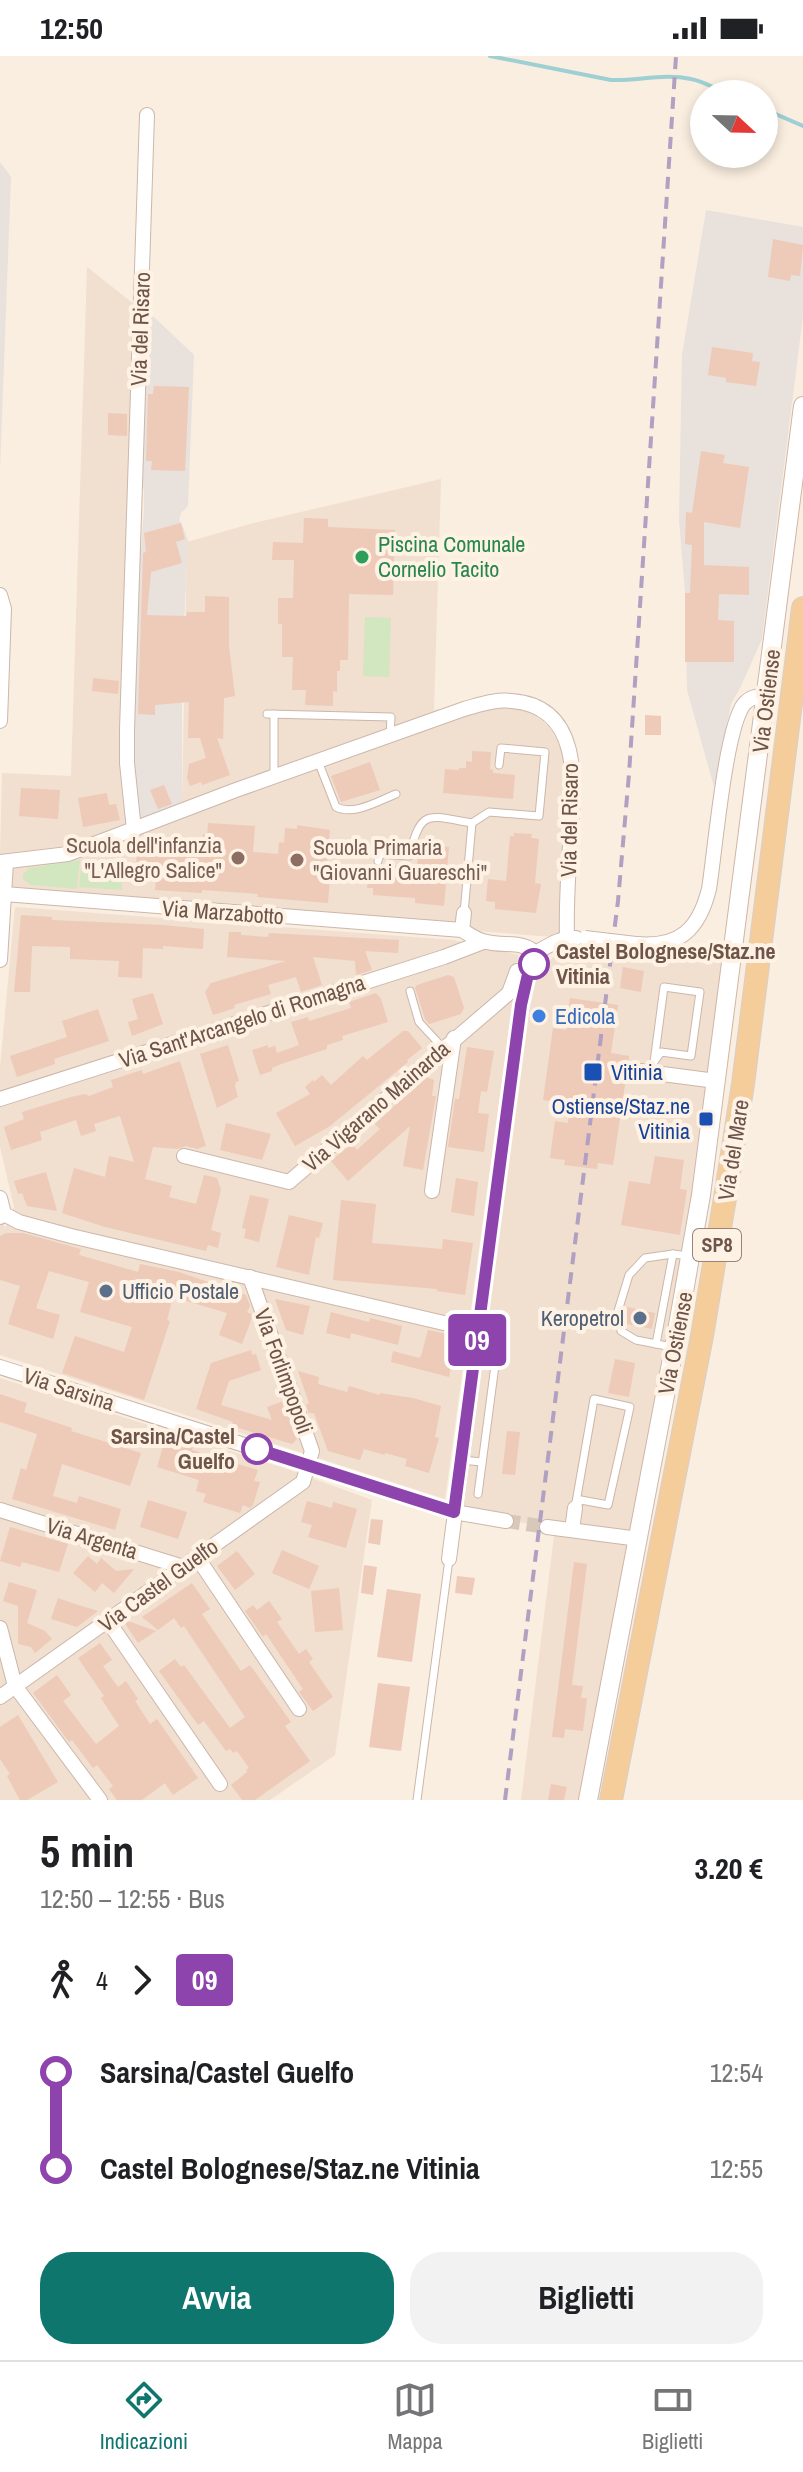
<!DOCTYPE html>
<html lang="it">
<head>
<meta charset="utf-8">
<style>
  :root { --surface:#fff; --page:#f2f2f2; --text:#202124; --muted:#757577; --line:#e0e0e0; --accent:#0f766e }
  body { margin:0; font-family:"Archivo Narrow",sans-serif; background:var(--page); color:var(--text); height:100vh; display:flex; flex-direction:column; font-size:30px; white-space:nowrap }
  * { box-sizing:border-box; margin:0 }
  p { font-size:26px; color:var(--muted) }
  .icon { flex:none; width:44px; height:44px; fill:none; stroke:currentColor; stroke-width:2; stroke-linecap:round; stroke-linejoin:round }
  .map { position:relative; height:1744px; overflow:hidden }
  .panel { display:flex; flex-direction:column; background:var(--surface); flex:1 }
  .panel>* { flex:none }
  .badge { padding:0 16px; border-radius:6px; font-size:28px; line-height:52px }
  .needle { width:52px; rotate:112deg }
  .controls { position:absolute; left:690px; top:24px; display:grid; gap:16px }
  .controls a { display:grid; place-items:center; width:88px; height:88px; border-radius:50%; background:var(--surface); box-shadow:0 4px 12px #0003; font-size:40px }
  .map>.badge { position:absolute; translate:-50% -50%; box-shadow:0 0 0 4px #fff }
  .legs { display:flex; align-items:center; gap:12px; height:88px; padding:0 40px; font-size:26px }
  .legs p { margin-inline-start:auto }
  .head { display:flex; align-items:center; justify-content:space-between; height:136px; padding:0 40px }
  h1 { font-size:44px; font-weight:700; line-height:60px }
  .primary-button { display:flex; gap:16px; margin-top:auto; padding:16px 40px }
  .primary-button a { flex:1; height:92px; border-radius:32px; background:var(--accent); color:#fff; font-size:32px; font-weight:700; line-height:92px; text-align:center }
  .primary-button a+a { background:var(--page); color:var(--text) }
  ul { padding:0 40px; list-style:none }
  li { display:flex; align-items:center; gap:28px; height:96px; font-size:30px }
  li i { display:grid; place-items:center; width:12px; height:100%; margin:0 10px; background:currentColor }
  li i::after { content:''; width:20px; height:20px; margin:-10px; border:6px solid; border-radius:50%; background:var(--surface) }
  li p { margin-inline-start:auto }
  li:first-child i { background:linear-gradient(#0000 50%,currentColor 0) }
  li:last-child i { background:linear-gradient(currentColor 50%,#0000 0) }
  .status { display:flex; justify-content:space-between; align-items:center; height:56px; padding:0 40px; background:var(--surface); direction:ltr }
  .status svg { height:22px; fill:currentColor }
  .dock { display:flex; justify-content:space-around; align-items:center; height:112px; border-top:2px solid var(--line); background:var(--surface); font-size:22px; color:var(--muted) }
  .dock a { display:grid; justify-items:center; gap:4px }
  .dock .current { color:var(--accent) }
  .map>svg:first-child { display:block }
  .residential { fill:#f1dfcf }
  .industrial { fill:#e9e1db }
  .green { fill:#d2e6c0 }
  .lines { fill:none; stroke-linecap:round; stroke-linejoin:round }
  .stream { stroke:#9dcfd3; stroke-width:4 }
  .building { fill:#eecab9 }
  .minor-tunnel { stroke:#d7c8ba; stroke-width:14; stroke-dasharray:14 7; stroke-linecap:butt }
  .service-casing { stroke:#ccb7ab; stroke-width:9 }
  .minor-casing { stroke:#ccb7ab; stroke-width:16 }
  .secondary-casing { stroke:#cfb6a8; stroke-width:20 }
  .primary-casing { stroke:#d7cfcc; stroke-width:24 }
  .service { stroke:#fff; stroke-width:7 }
  .minor { stroke:#fff; stroke-width:14 }
  .secondary { stroke:#fff; stroke-width:18 }
  .primary { stroke:#f5cd9b; stroke-width:22 }
  .rail { stroke:#b0a0c1; stroke-width:4; stroke-dasharray:12 8; stroke-linecap:butt }
  .minor-bridge-casing { stroke:#ccb7ab; stroke-width:16; stroke-linecap:butt }
  .minor-bridge { stroke:#fff; stroke-width:14 }
  .line-1-casing { stroke:#fff; stroke-width:18 }
  .line-1 { stroke:#8e44ad; stroke-width:12 }
  .leisure-dot { fill:#2e9e5b; stroke:#fef2e5; stroke-width:3 }
  .education-dot { fill:#8d6e63; stroke:#fef2e5; stroke-width:3 }
  .stop-1-dot { fill:#fff; stroke:#8e44ad; stroke-width:4 }
  .shop-dot { fill:#3f7fe0; stroke:#fef2e5; stroke-width:3 }
  .transit-dot { fill:#1a4fb4; stroke:#fef2e5; stroke-width:3 }
  .service-dot { fill:#5c6f8a; stroke:#fef2e5; stroke-width:3 }
  .labels { text-anchor:middle; stroke-width:8; stroke-linejoin:round; paint-order:stroke }
  .shield { fill:#fef2e5; stroke:#9a8378; stroke-width:2 }
  .shield-label { font-size:20px; font-weight:bold; fill:#6f5449 }
  .street-label { font-size:22px; fill:#6f5449; stroke:#fef2e5 }
  .leisure-label { font-size:22px; fill:#27864d; stroke:#fef2e5; text-anchor:start }
  .education-label { font-size:22px; fill:#785e54; stroke:#fef2e5; text-anchor:end }
  .stop-label { font-size:22px; font-weight:bold; fill:#6f5449; stroke:#fef2e5; text-anchor:start }
  .shop-label { font-size:22px; fill:#366cbe; stroke:#fef2e5; text-anchor:start }
  .transit-label { font-size:22px; fill:#164399; stroke:#fef2e5; text-anchor:start }
  .service-label { font-size:22px; fill:#4e5e75; stroke:#fef2e5; text-anchor:start }
</style>
</head>
<body>
<div class="status"><b>12:50</b><svg viewBox="0 0 49 12"><path d="M0 12V9h3v3zM5 12V6h3v6zM10 12V3h3v9zM15 12V0h3v12zM26 1h20v11H26zM47 4h2v5h-2z"/></svg></div>
<div class="map">
<svg width="803" height="1744" viewBox="0 0 803 1744">
  <rect width="100%" height="100%" fill="#faeee0"/>
  <!-- residential -->
  <g class="residential">
    <path d="M87,211L135,249L128,770L65,790L0,798L2,717L71,720Z"/>
    <path d="M441,423L434,654L511,645L550,661L573,705L567,881L733,899L716,1025L588,1744H521L555,1472L454,1456L523,942L567,882L4,838L6,806L68,798L182,749L187,486L250,468Z"/>
    <path d="M15,851L454,884L519,899L445,1443L0,1299V1157L5,1172L14,1151L0,1091V1011Z"/>
    <path d="M0,1322L290,1414L372,1444L335,1699L270,1744H0Z"/>
  </g>
  <!-- industrial -->
  <g class="industrial">
    <path d="M0,106L11,121L0,414Z"/>
    <path d="M706,154L803,171V260L762,583L741,630L731,648L714,731L687,634L685,537L679,464L682,299Z"/>
    <path d="M145,261H154L194,299L188,450L181,457L179,465L181,466L188,484L182,608V750L142,765L138,762L133,721L137,498L141,495L144,453V433L139,431L141,332L148,318L149,300L145,295Z"/>
  </g>
  <!-- green -->
  <g class="green">
    <path d="M365,561L391,562L389,621L363,620Z"/>
    <path d="M80,804L77,833L31,829L23,823V819L29,812Z"/>
    <path d="M82,804L124,807L122,834L79,831Z"/>
  </g>
  <g class="lines">
    <!-- stream -->
    <g class="stream">
      <path d="M490,0L611,24C638,25 664,17 691,23C703,25 716,33 728,38"/>
      <path d="M764,53L803,70"/>
    </g>
  </g>
  <!-- building -->
  <g class="building">
    <path d="M773,183L803,189L800,220L791,219L790,225L768,221Z"/>
    <path d="M712,291L753,297L752,305L760,306L756,330L726,326V322L708,319Z"/>
    <path d="M154,330L189,331L185,415L151,414L152,405H146L148,338H153Z"/>
    <path d="M108,357L127,358V380L108,379Z"/>
    <path d="M701,395L725,399L723,407L749,411L740,472L704,466V509L749,511V539L719,538L718,564L734,565V606H685V537H690L692,489L685,488L686,456L692,457Z"/>
    <path d="M304,462L328,463V471L395,474L393,539L349,538L348,604H340V615H337V636L333,635V650L305,649L306,634H292L293,601H282V568H278V542H293L294,504H272L273,486L303,487Z"/>
    <path d="M181,467L185,483L176,486L182,507L151,516L147,559L186,560L187,556H205V540L229,541V590L235,640L224,642L223,683L217,682L230,719L202,729L201,726L190,730L187,722L189,708L206,702L200,682H188L189,646L155,649V659L138,658L143,497L146,496L144,477Z"/>
    <path d="M93,622L119,625L118,638L92,635Z"/>
    <path d="M645,659L661,660V679H645Z"/>
    <path d="M472,695L491,696L490,713L493,714V717L515,719L513,743L443,737L445,713L459,714V712H466V705L472,706Z"/>
    <path d="M370,706L380,734L341,746L331,720Z"/>
    <path d="M164,729L172,748L158,753L150,734Z"/>
    <path d="M21,732L60,734L58,763L19,760Z"/>
    <path d="M107,737L109,749L116,748L120,764L83,771L78,742Z"/>
    <path d="M208,767L255,770L253,796L278,798L279,786L284,787L285,772L297,773V769L330,774L326,820L330,821L328,847L257,841L258,838L202,834V837L155,834L156,824L135,822L137,795L201,800L203,778L207,779Z"/>
    <path d="M514,777L532,778L531,782L539,783L535,827L541,828L536,857L495,853V846L486,845L488,823L506,825L510,780H514Z"/>
    <path d="M419,789L449,791L444,850L415,847V842L373,839V832H367L368,816L372,817L373,809L377,811L383,809L417,812Z"/>
    <path d="M21,859L52,861V864L164,869L204,873L203,893L163,890V893L143,892L142,922L118,921L119,905L70,903V891L32,890L30,936H14Z"/>
    <path d="M229,876H241V879L268,881L269,877L399,884L398,897L365,895L372,914L356,919L355,905L313,901L322,929L301,936L296,921L268,929L271,938L234,949L235,952L213,959L205,936L211,927L286,905L227,901Z"/>
    <path d="M623,911L644,915L641,936L620,932Z"/>
    <path d="M448,919L454,921L464,952L461,958L429,968L425,963L415,932L417,929Z"/>
    <path d="M153,937L163,968L132,980L128,966L138,963L132,943Z"/>
    <path d="M376,937L381,943L388,966L342,980L343,984L327,989V993L281,1008L272,1012V1015L260,1019L252,994L268,989V992L275,990L277,997L299,989L291,966L308,961L309,965L351,952L349,946Z"/>
    <path d="M570,942L618,949L611,997L629,1000V1005L622,1012L626,1022L613,1109L598,1107L597,1113L564,1109L565,1104L550,1102L555,1065L568,1067L570,1048L543,1044L553,972L566,974Z"/>
    <path d="M98,953L109,985L54,1003L55,1008L17,1021L10,1000L67,981L62,965Z"/>
    <path d="M403,975H408L422,992L407,1004L408,1006L330,1070L295,1090L276,1057L310,1038L305,1031L313,1024L314,1026L322,1019L331,1029L363,1000L367,1004Z"/>
    <path d="M228,989L239,1025L236,1026L235,1030L238,1041L217,1052L200,998Z"/>
    <path d="M467,991L494,995L487,1036L481,1035L478,1057L489,1058L484,1096L448,1091L455,1043H459Z"/>
    <path d="M180,1005L206,1090L197,1093L186,1090L177,1093L153,1091L145,1123L172,1130L169,1141L196,1148L204,1119L217,1122L221,1134L211,1174L221,1177L218,1192L208,1189L206,1195L105,1171L62,1157L74,1112L105,1121L109,1100L134,1106L120,1060L94,1068L96,1075L81,1080L76,1064L40,1076L42,1084L11,1094L4,1071L24,1063L22,1056L71,1041L85,1038L89,1040L113,1031L111,1024L142,1014L143,1018Z"/>
    <path d="M426,1021L434,1024L432,1040H436L423,1114L403,1110L410,1070L348,1125L331,1105L352,1087L357,1094L380,1073L375,1068Z"/>
    <path d="M226,1067L271,1078L262,1104L220,1094Z"/>
    <path d="M655,1100L684,1104L680,1133L687,1134L680,1179L621,1169L629,1125L650,1128Z"/>
    <path d="M46,1116L57,1155L27,1150L22,1137L18,1138L14,1125Z"/>
    <path d="M456,1122L478,1126L474,1160L451,1156Z"/>
    <path d="M250,1139L269,1143L259,1186L244,1182L246,1173L242,1172Z"/>
    <path d="M341,1144L376,1148L372,1187L442,1193L443,1183L473,1187L465,1239L437,1235V1233L333,1224Z"/>
    <path d="M289,1159L323,1167L319,1182L316,1181L309,1219L276,1211Z"/>
    <path d="M6,1177H23L81,1193L79,1199L138,1216L140,1208L179,1216L246,1239L250,1250L247,1256L253,1259L242,1288L219,1279L227,1257L173,1241L167,1264L170,1265L144,1344L62,1317L75,1280L124,1296L132,1271L80,1256L89,1226L49,1215L36,1252L60,1259L53,1283L8,1268L20,1230L0,1224V1180Z"/>
    <path d="M275,1243L310,1250L303,1279L286,1274Z"/>
    <path d="M627,1251L655,1257L652,1273L627,1268Z"/>
    <path d="M331,1256L369,1266L370,1262L402,1270L398,1289L351,1277L350,1283L326,1277Z"/>
    <path d="M428,1274L457,1280L449,1321L391,1306L393,1295L419,1302L421,1300Z"/>
    <path d="M251,1294L252,1299L256,1298L261,1314L229,1325L221,1349L272,1364L267,1351L284,1345L297,1383L292,1388L232,1370L233,1366L196,1353L211,1307Z"/>
    <path d="M615,1303L635,1307L629,1341L608,1337Z"/>
    <path d="M298,1315L319,1321L318,1328L347,1336L349,1330L380,1339V1337L413,1342L441,1350L435,1381L439,1382L429,1417L405,1410L407,1403L385,1397V1399L364,1393L360,1404L328,1395L314,1357H309L306,1349L309,1347Z"/>
    <path d="M0,1338L27,1347L24,1356L72,1372L71,1375L141,1397L130,1430L62,1408L53,1440L77,1447L79,1440L121,1453L115,1474L12,1443L21,1412L26,1414L37,1378L0,1366Z"/>
    <path d="M507,1375L520,1376L515,1419L502,1418Z"/>
    <path d="M166,1380L194,1388L192,1394L258,1414L254,1425L260,1426L253,1449L250,1452L243,1449L240,1457L203,1446L206,1438L196,1435L199,1424L157,1411Z"/>
    <path d="M148,1444L187,1456L178,1483L140,1471Z"/>
    <path d="M307,1445L332,1452L333,1446L357,1453L346,1492L308,1481L312,1469L301,1466Z"/>
    <path d="M371,1463L383,1464L380,1489L368,1487Z"/>
    <path d="M10,1471L68,1488L59,1516L22,1506L20,1511L0,1505Z"/>
    <path d="M282,1494L319,1510L309,1533L272,1517Z"/>
    <path d="M237,1495L255,1518L235,1534L217,1510Z"/>
    <path d="M88,1500L97,1508L101,1502L116,1515L134,1513L114,1537L102,1527L95,1536L73,1517Z"/>
    <path d="M574,1506L587,1508L572,1629L583,1630L581,1642H587L583,1675L565,1673L564,1682L552,1681Z"/>
    <path d="M364,1509L377,1511L373,1539L361,1537Z"/>
    <path d="M457,1520L475,1522L472,1539L455,1537Z"/>
    <path d="M9,1526L37,1534L27,1567L45,1575L52,1583L35,1597L31,1591L18,1588V1550L3,1545Z"/>
    <path d="M192,1527L210,1553L202,1558L241,1615L250,1609L291,1666L285,1670L310,1705L255,1744H242L231,1729L247,1716L246,1714L249,1712L237,1695L233,1697L230,1693L226,1695L204,1665L198,1669L159,1615L175,1603L181,1611L184,1609L230,1672L245,1661L184,1570L181,1572L174,1562L158,1574L142,1561Z"/>
    <path d="M339,1532L343,1574L315,1576L311,1535Z"/>
    <path d="M387,1533L421,1538L412,1606L377,1601Z"/>
    <path d="M58,1542L75,1548L98,1555L77,1571L51,1563Z"/>
    <path d="M269,1545L282,1563L277,1566L299,1598L306,1593L313,1603L309,1606L333,1641L313,1655L299,1636L303,1633L266,1578L263,1581L245,1555L253,1549L257,1554Z"/>
    <path d="M125,1564L156,1575L138,1587L124,1566Z"/>
    <path d="M100,1587L112,1604L103,1610L118,1631L126,1625L138,1643L135,1645L150,1668L157,1663L198,1722L173,1739L165,1727L142,1744H117L109,1733L113,1730L97,1709L93,1712L72,1684L69,1686L33,1637L57,1619L71,1639L63,1645L96,1688L119,1670L101,1642L104,1640L78,1602Z"/>
    <path d="M378,1627L410,1631L401,1695L369,1691Z"/>
    <path d="M18,1659L58,1726L27,1744H20L7,1720L10,1718L0,1703V1671Z"/>
    <path d="M551,1728L567,1731L564,1744H548Z"/>
  </g>
  <g class="lines">
    <!-- minor-tunnel -->
    <path class="minor-tunnel" d="M506,1465L547,1471"/>
    <defs>
      <g id="service">
        <path d="M267,658L391,661L390,679"/>
        <path d="M318,705L336,751C354,760 378,745 396,738"/>
        <path d="M274,721V658"/>
        <path d="M378,805L380,798L409,800C422,753 425,759 472,767"/>
        <path d="M464,857L472,767L489,756L539,760L545,696L501,692L499,709"/>
        <path d="M664,931L700,936L691,1000L661,996L654,1006Z"/>
        <path d="M410,935L419,966L443,992"/>
        <path d="M656,1288L673,1198"/>
        <path d="M672,1291L636,1284L621,1275L618,1255L629,1219L645,1202L673,1198L689,1200"/>
        <path d="M594,1343L630,1351L608,1449L581,1444L575,1452Z"/>
        <path d="M461,1404L482,1406"/>
        <path d="M478,1438L499,1279L478,1275"/>
        <path d="M417,1744L449,1503"/>
      </g>
      <g id="minor">
        <path d="M0,539L4,553L0,665"/>
        <path d="M134,774L127,707V674L147,59"/>
        <path d="M0,806L68,798L236,734L464,653C479,649 495,643 512,645C587,651 573,738 570,790C568,820 566,851 567,882"/>
        <path d="M4,838L462,874C470,879 478,885 487,886C502,890 522,885 533,895L534,908L529,914L521,949L449,1503"/>
        <path d="M462,874L464,857"/>
        <path d="M636,888C680,892 699,873 709,833C715,796 725,673 744,648C750,641 758,640 766,639"/>
        <path d="M534,898C548,890 560,881 576,882"/>
        <path d="M0,904L6,806"/>
        <path d="M632,1014L716,1025"/>
        <path d="M0,1043L444,901L483,886"/>
        <path d="M184,1100L289,1126L509,937L517,915"/>
        <path d="M432,1135L454,982"/>
        <path d="M0,1142L4,1158L0,1161"/>
        <path d="M4,1158L19,1166L71,1180L478,1275"/>
        <path d="M0,1311L454,1456L506,1465"/>
        <path d="M0,1454L183,1511"/>
        <path d="M547,1471L639,1483"/>
        <path d="M572,1474L575,1452"/>
        <path d="M197,1501L299,1653"/>
        <path d="M108,1565L220,1728"/>
        <path d="M0,1572L15,1630L100,1744"/>
        <path d="M0,1641L303,1426L312,1395L250,1221"/>
      </g>
      <path id="secondary" d="M588,1744L674,1292L701,1139L803,350"/>
      <path id="primary" d="M611,1744L702,1280L725,1142L743,1028L803,552"/>
    </defs>
    <!-- service casing -->
    <use href="#service" class="service-casing"/>
    <!-- minor casing -->
    <use href="#minor" class="minor-casing"/>
    <!-- secondary casing -->
    <use href="#secondary" class="secondary-casing"/>
    <!-- primary casing -->
    <use href="#primary" class="primary-casing"/>
    <!-- service -->
    <use href="#service" class="service"/>
    <!-- minor -->
    <use href="#minor" class="minor"/>
    <!-- secondary -->
    <use href="#secondary" class="secondary"/>
    <!-- primary -->
    <use href="#primary" class="primary"/>
    <!-- rail -->
    <path class="rail" d="M505,1744L618,845L629,718L676,0"/>
    <defs>
      <path id="minor-bridge" d="M585,882L636,888"/>
    </defs>
    <!-- minor-bridge casing -->
    <use href="#minor-bridge" class="minor-bridge-casing"/>
    <!-- minor-bridge -->
    <use href="#minor-bridge" class="minor-bridge"/>
  </g>
  <g class="lines">
    <defs>
      <path id="line-1" d="M257,1393L454,1456L521,949L529,914L534,908"/>
    </defs>
    <!-- line-1 casing -->
    <use href="#line-1" class="line-1-casing"/>
    <!-- line-1 -->
    <use href="#line-1" class="line-1"/>
  </g>
  <!-- markers -->
  <circle class="leisure-dot" cx="362" cy="501" r="8"/>
  <g class="education-dot">
    <circle cx="238" cy="802" r="8"/>
    <circle cx="297" cy="804" r="8"/>
  </g>
  <g class="stop-1-dot">
    <circle cx="534" cy="908" r="14"/>
    <circle cx="257" cy="1393" r="14"/>
  </g>
  <circle class="shop-dot" cx="539" cy="960" r="8"/>
  <g class="transit-dot">
    <rect x="583" y="1006" width="20" height="20" rx="4"/>
    <rect x="698" y="1055" width="16" height="16" rx="4"/>
  </g>
  <g class="service-dot">
    <circle cx="106" cy="1235" r="8"/>
    <circle cx="640" cy="1262" r="8"/>
  </g>
  <g class="labels">
    <!-- shield labels -->
    <rect class="shield" x="693" y="1173" width="48" height="32" rx="6"/>
    <g class="shield-label">
      <text x="717" y="1196">SP8</text>
    </g>
    <!-- street labels -->
    <g class="street-label">
      <text transform="translate(140 273) rotate(-88)" y="8">Via del Risaro</text>
      <text transform="translate(766 645) rotate(-83)" y="8">Via Ostiense</text>
      <text transform="translate(569 764) rotate(-89)" y="8">Via del Risaro</text>
      <text transform="translate(223 856) rotate(4)" y="8">Via Marzabotto</text>
      <text transform="translate(242 965) rotate(-18)" y="8">Via Sant'Arcangelo di Romagna</text>
      <text transform="translate(376 1050) rotate(-41)" y="8">Via Vigarano Mainarda</text>
      <text transform="translate(733 1094) rotate(-81)" y="8">Via del Mare</text>
      <text transform="translate(675 1287) rotate(-79)" y="8">Via Ostiense</text>
      <text transform="translate(284 1315) rotate(70)" y="8">Via Forlimpopoli</text>
      <text transform="translate(69 1333) rotate(18)" y="8">Via Sarsina</text>
      <text transform="translate(92 1482) rotate(17)" y="8">Via Argenta</text>
      <text transform="translate(158 1529) rotate(-36)" y="8">Via Castel Guelfo</text>
    </g>
    <!-- leisure labels -->
    <g class="leisure-label">
      <text x="378" y="496">Piscina Comunale<tspan x="378" dy="25">Cornelio Tacito</tspan></text>
    </g>
    <!-- education labels -->
    <g class="education-label">
      <text x="222" y="797">Scuola dell'infanzia<tspan x="222" dy="25">"L'Allegro Salice"</tspan></text>
      <text x="313" y="799" text-anchor="start">Scuola Primaria<tspan x="313" dy="25">"Giovanni Guareschi"</tspan></text>
    </g>
    <!-- stop labels -->
    <g class="stop-label">
      <text x="556" y="903">Castel Bolognese/Staz.ne<tspan x="556" dy="25">Vitinia</tspan></text>
      <text x="235" y="1388" text-anchor="end">Sarsina/Castel<tspan x="235" dy="25">Guelfo</tspan></text>
    </g>
    <!-- shop labels -->
    <g class="shop-label">
      <text x="555" y="968">Edicola</text>
    </g>
    <!-- transit labels -->
    <g class="transit-label">
      <text x="611" y="1024">Vitinia</text>
      <text x="690" y="1058" text-anchor="end">Ostiense/Staz.ne<tspan x="690" dy="25">Vitinia</tspan></text>
    </g>
    <!-- service labels -->
    <g class="service-label">
      <text x="122" y="1243">Ufficio Postale</text>
      <text x="624" y="1270" text-anchor="end">Keropetrol</text>
    </g>
  </g>
</svg>
<div class="controls">
<a><svg class="needle" viewBox="-14 -14 28 28"><path d="M0-13l5 13h-10z" fill="#e53935"/><path d="M0 13l5-13h-10z" fill="#757577"/></svg></a>
</div>
<b class="badge" style="left:477px;top:1284px;background:#8e44ad;color:#fff">09</b>
</div>
<section class="panel">
<div class="head"><div><h1>5 min</h1><p>12:50 – 12:55 · Bus</p></div><b>3.20 €</b></div>
<div class="legs"><svg class="icon" aria-label="walk" viewBox="0 0 24 24"><circle cx="13" cy="4" r="2"/><path d="M13 8l-2 6 4 7M11 14l-3 7M7 12l3-4h3l4 4"/></svg>4<svg class="icon" aria-label="forward" viewBox="0 0 24 24"><path d="M9 5l7 7-7 7"/></svg><b class="badge" style="background:#8e44ad;color:#fff">09</b></div>
<ul>
<li><i style="color:#8e44ad"></i><b>Sarsina/Castel Guelfo</b><p>12:54</p></li>
<li><i style="color:#8e44ad"></i><b>Castel Bolognese/Staz.ne Vitinia</b><p>12:55</p></li>
</ul>
<div class="primary-button"><a>Avvia</a><a>Biglietti</a></div>
</section>
<nav class="dock">
<a class="current"><svg class="icon" aria-label="directions" viewBox="0 0 24 24"><path d="M12 3l9 9-9 9-9-9zM9 14v-3h6M13 9l2 2-2 2"/></svg>Indicazioni</a>
<a><svg class="icon" aria-label="map" viewBox="0 0 24 24"><path d="M3 6l6-2 6 2 6-2v14l-6 2-6-2-6 2zM9 4v14M15 6v14"/></svg>Mappa</a>
<a><svg class="icon" aria-label="tickets" viewBox="0 0 24 24"><path d="M3 7h18v10H3zM15 7v10"/></svg>Biglietti</a>
</nav>
</body>
</html>
